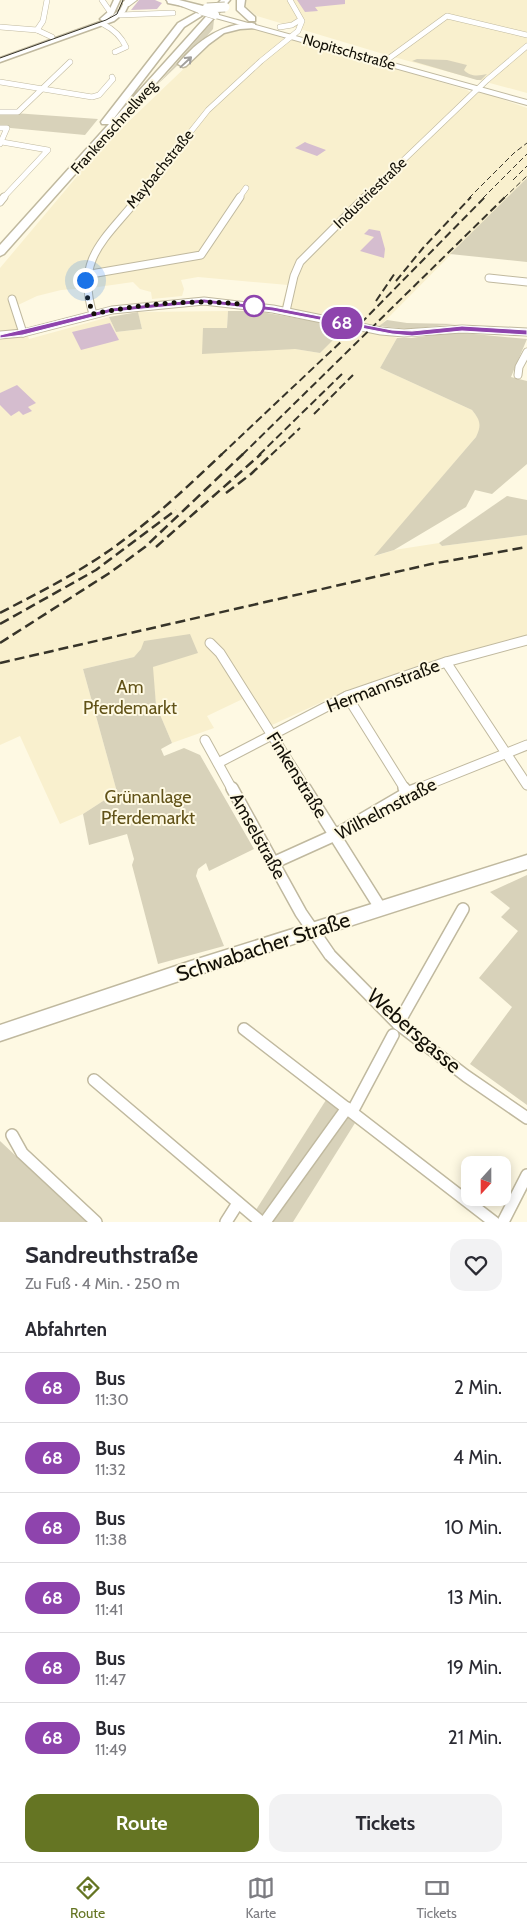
<!DOCTYPE html>
<html lang="de">
<head>
<meta charset="utf-8">
<style>
  :root { --surface:#fff; --page:#f2f2f3; --text:#2b2b33; --muted:#7c7c81; --line:#e1e1e2; --accent:#657523 }
  body { margin:0; font-family:Cabin,sans-serif; background:var(--page); color:var(--text); height:100vh; display:flex; flex-direction:column; font-size:19px; white-space:nowrap }
  * { box-sizing:border-box; margin:0 }
  p { font-size:16px; color:var(--muted) }
  .icon { flex:none; width:28px; height:28px; fill:none; stroke:currentColor; stroke-width:2; stroke-linecap:round; stroke-linejoin:round }
  .map { position:relative; height:1222px; overflow:hidden }
  .side { display:flex; flex-direction:column; background:var(--surface); flex:1 }
  .side>* { flex:none }
  .badge { padding:0 10px; border-radius:16px; font-size:18px; line-height:32px }
  .needle { width:32px; rotate:201deg }
  .controls { position:absolute; left:461px; top:1156px; display:grid; gap:10px }
  .controls a { display:grid; place-items:center; width:50px; height:50px; border-radius:10px; background:var(--surface); box-shadow:0 2px 12px #0003; font-size:25px }
  .you { position:absolute; width:25px; height:25px; margin:-12px; border:4px solid #fff; border-radius:50%; background:#1a73e8; box-shadow:0 0 0 8px #1a73e833 }
  .map>.badge { position:absolute; translate:-50% -50%; box-shadow:0 0 0 2px #fff }
  h2 { padding:0 25px; font-size:19px; line-height:45px }
  .round { display:grid; place-items:center; flex:none; width:52px; height:52px; border-radius:15px; background:var(--page) }
  .headline { display:flex; align-items:center; justify-content:space-between; height:85px; padding:0 25px }
  h1 { font-size:24px; font-weight:700; line-height:38px }
  .button { display:flex; gap:10px; margin-top:auto; padding:10px 25px }
  .button a { flex:1; height:58px; border-radius:15px; background:var(--accent); color:#fff; font-size:20px; font-weight:700; line-height:58px; text-align:center }
  .button a+a { background:var(--page); color:var(--text) }
  ul { padding:0; list-style:none }
  li { display:flex; align-items:center; gap:15px; height:70px; padding:0 25px; border-top:1px solid var(--line) }
  li div { flex:1 }
  li b { display:block; font-size:19px }
  li em { font-style:normal }
  li .badge { min-width:55px; font-weight:700; text-align:center }
  .dock { display:flex; justify-content:space-around; align-items:center; height:70px; border-top:1px solid var(--line); background:var(--surface); font-size:14px; color:var(--muted) }
  .dock a { display:grid; justify-items:center; gap:2px }
  .dock .on { color:var(--accent) }
  .map>svg:first-child { display:block }
  .built { fill:#f9f0ce; fill-rule:evenodd }
  .green { fill:#d8d2ba }
  .building { fill:#d5bdcf }
  .lines { fill:none; stroke-linecap:round; stroke-linejoin:round }
  .street-far3-casing { stroke:#c0b99f; stroke-width:6 }
  .street-far2-casing { stroke:#c0b99f; stroke-width:9 }
  .street-far1-casing { stroke:#c0b99f; stroke-width:11 }
  .street-casing { stroke:#c0b99f; stroke-width:14 }
  .secondary-casing { stroke:#c0b99f; stroke-width:3 }
  .primary-casing { stroke:#c0b99f; stroke-width:2 }
  .highway-casing { stroke:#c0b99f; stroke-width:3 }
  .street-far3 { stroke:#fff; stroke-width:5 }
  .street-far2 { stroke:#fff; stroke-width:7 }
  .street-far1 { stroke:#fff; stroke-width:9 }
  .street { stroke:#fff; stroke-width:11 }
  .secondary { fill:#fff; fill-rule:evenodd }
  .primary { fill:#fff; fill-rule:evenodd }
  .highway { fill:#fff; fill-rule:evenodd }
  .tram { stroke:#373429; stroke-width:1 }
  .rail-far2 { stroke:#373429; stroke-width:1; stroke-dasharray:5.5 3; stroke-linecap:butt }
  .rail-far1 { stroke:#373429; stroke-width:2; stroke-dasharray:8 4; stroke-linecap:butt }
  .rail { stroke:#373429; stroke-width:2.5; stroke-dasharray:10 5; stroke-linecap:butt }
  .primary-bridge-casing { stroke:#c0b99f; stroke-width:9; stroke-linecap:butt }
  .highway-bridge-casing { stroke:#c0b99f; stroke-width:11; stroke-linecap:butt }
  .primary-bridge { stroke:#fff; stroke-width:8 }
  .highway-bridge { stroke:#fff; stroke-width:9 }
  .oneway { stroke:#a19f9c }
  .line { fill:#8e44ad; stroke:#fff }
  .walk { stroke:#131007; stroke-width:5; stroke-dasharray:0 9 }
  .stop-dot { fill:#fff; stroke:#8e44ad; stroke-width:2.5 }
  .labels { text-anchor:middle; stroke-width:4; stroke-linejoin:round; paint-order:stroke }
  .far-street-label { font-size:15px; fill:#131007; stroke:#fef9e3 }
  .street-label { font-size:18px; fill:#131007; stroke:#fef9e3 }
  .park-label { font-size:18px; fill:#615218; stroke:#fef9e3 }
  .near-street-label { font-size:21px; fill:#131007; stroke:#fef9e3 }
</style>
</head>
<body>
<div class="map">
<svg width="527" height="1222" viewBox="0 0 527 1222">
  <rect width="100%" height="100%" fill="#fef9e3"/>
  <!-- built -->
  <g class="built">
    <path d="M246,0H527V93L390,56L257,16L245,6Z"/>
    <path d="M248,27L279,35L281,38L294,39L388,66L467,90L470,92L488,94L527,108V178L374,332L397,338L380,368L472,410L479,419L481,428L476,437L375,556L394,550L439,543L442,546L527,535V638L444,657L346,691L272,725L251,695L207,716L214,728L172,743L156,705L152,667L198,652L141,649L134,657L83,669L117,792L83,814L60,824L20,736L0,745V268L100,149L218,36L226,30ZM198,277L288,285L279,314L316,321L320,353L295,349L227,328L228,311L138,312L142,329L116,332L109,317L29,339L18,305L37,296L61,290L91,288L133,282L140,289L151,292L152,299L182,296L184,289L181,280Z"/>
  </g>
  <!-- green -->
  <g class="green">
    <path d="M214,20L213,29L202,42L157,85Z"/>
    <path d="M417,59L447,60L467,65L464,70C470,77 479,76 487,74L481,80H477L412,61Z"/>
    <path d="M0,112L98,119L85,135L0,127Z"/>
    <path d="M527,178V262L450,254Z"/>
    <path d="M228,311H256L346,327L320,353L295,349L202,354L203,328H227Z"/>
    <path d="M138,312L142,329L116,332L109,317Z"/>
    <path d="M387,320L407,323L456,324L408,329L379,326Z"/>
    <path d="M449,333H464L527,339L511,377L527,381V464L492,494L475,490L466,507L394,550L374,556L476,437C482,425 480,420 472,410L380,368L397,338H411Z"/>
    <path d="M507,496L527,500V535L442,546L439,543Z"/>
    <path d="M190,634L198,653L153,667L156,705L172,743L161,749L164,756L184,748L200,755L254,849L209,871L206,863L198,869L196,876L224,946L158,964L132,865L134,859L127,834L89,845L83,814L117,792L83,669L134,657L141,649L144,641Z"/>
    <path d="M527,875V1105L470,1064L512,1007L479,978L518,931L501,917L510,908L490,892Z"/>
    <path d="M326,1100L355,1123L293,1222H265L254,1213Z"/>
    <path d="M0,1141L86,1222H0Z"/>
  </g>
  <!-- building -->
  <g class="building">
    <path d="M139,0H155L162,3L157,9L131,10Z"/>
    <path d="M297,0H345V4L315,7L318,11L305,12Z"/>
    <path d="M305,142L307,143L326,150L317,156L295,148Z"/>
    <path d="M369,229L380,231L385,249L384,258L360,251L374,237L364,234Z"/>
    <path d="M110,323L119,340L81,350L72,332Z"/>
    <path d="M17,385L36,403L28,407L32,411L23,415L19,411L11,416L0,405V393Z"/>
  </g>
  <g class="lines">
    <defs>
      <g id="street-far3">
        <path d="M102,0L111,13"/>
        <path d="M120,15L173,13"/>
        <path d="M103,24C113,29 121,36 126,47L115,52"/>
        <path d="M0,27L37,30L52,37"/>
        <path d="M280,27L292,25L300,20"/>
        <path d="M37,30L43,21L47,0"/>
        <path d="M388,59L447,16L527,35"/>
        <path d="M0,82L92,97L99,95L113,79L112,77"/>
        <path d="M0,112H18L70,62"/>
        <path d="M0,128H7L0,144"/>
        <path d="M2,142L48,150L3,198"/>
        <path d="M138,198L208,110L261,61L298,31L302,21L290,0"/>
        <path d="M239,198L246,188"/>
        <path d="M364,198L487,80L527,46"/>
      </g>
      <g id="street-far2">
        <path d="M0,202L4,197"/>
        <path d="M85,275L201,255L240,197"/>
        <path d="M489,278L527,282"/>
        <path d="M12,299L23,333"/>
        <path d="M286,311L294,276L300,262L365,197"/>
        <path d="M93,314C75,257 106,239 139,197"/>
        <path d="M0,335L23,333L112,310L204,301L273,309L381,331L404,333L462,329L527,332"/>
        <path d="M518,375L519,367L527,352"/>
      </g>
      <g id="street-far1">
        <path d="M210,643L220,653L306,789"/>
        <path d="M446,662L527,785"/>
        <path d="M347,696L405,789"/>
        <path d="M205,740L232,789"/>
        <path d="M218,763L347,696L446,662L527,640"/>
        <path d="M417,789L527,745"/>
      </g>
      <g id="street">
        <path d="M232,788L301,913L330,955L398,1024L466,1076L527,1118"/>
        <path d="M305,788L381,909"/>
        <path d="M404,788L407,793"/>
        <path d="M273,863L335,835L407,793L420,788"/>
        <path d="M398,1024L463,909"/>
        <path d="M244,1029L494,1222"/>
        <path d="M94,1080L261,1222"/>
        <path d="M352,1112L393,1035"/>
        <path d="M12,1135L22,1153L96,1222"/>
        <path d="M226,1222L238,1203"/>
        <path d="M265,1222L347,1108"/>
        <path d="M503,1222L527,1175"/>
      </g>
      <g id="secondary">
        <path d="M114,0H120L114,13L106,20L120,10L125,0H131L125,12L114,21L0,62V58L103,21L100,19L109,11Z"/>
        <path d="M527,855V869L191,977L0,1041V1025L191,961Z"/>
      </g>
      <g id="primary">
        <path d="M128,0H137L129,6H123V2Z"/>
        <path d="M166,0H177L206,11L199,13Z"/>
        <path d="M212,13L527,100V105L212,17Z"/>
      </g>
      <g id="highway">
        <path d="M167,0H179L211,8L207,11L168,3Z"/>
        <path d="M221,0H230L4,254L0,256V245L109,124H102L101,122L178,23L196,13L203,15L184,27L111,122Z"/>
        <path d="M237,0H245L244,7L255,17V21H249L237,10Z"/>
        <path d="M252,23L255,24V28L240,29L224,33L209,44L186,66L183,67L178,64C198,40 221,24 252,23Z"/>
      </g>
    </defs>
    <!-- street-far3 casing -->
    <use href="#street-far3" class="street-far3-casing"/>
    <!-- street-far2 casing -->
    <use href="#street-far2" class="street-far2-casing"/>
    <!-- street-far1 casing -->
    <use href="#street-far1" class="street-far1-casing"/>
    <!-- street casing -->
    <use href="#street" class="street-casing"/>
    <!-- secondary casing -->
    <use href="#secondary" class="secondary-casing"/>
    <!-- primary casing -->
    <use href="#primary" class="primary-casing"/>
    <!-- highway casing -->
    <use href="#highway" class="highway-casing"/>
    <!-- street-far3 -->
    <use href="#street-far3" class="street-far3"/>
    <!-- street-far2 -->
    <use href="#street-far2" class="street-far2"/>
    <!-- street-far1 -->
    <use href="#street-far1" class="street-far1"/>
    <!-- street -->
    <use href="#street" class="street"/>
    <!-- secondary -->
    <use href="#secondary" class="secondary"/>
    <!-- primary -->
    <use href="#primary" class="primary"/>
    <!-- highway -->
    <use href="#highway" class="highway"/>
    <!-- tram -->
    <path class="tram" d="M0,58L106,20L117,14L123,0"/>
    <!-- rail-far2 -->
    <g class="rail-far2">
      <path d="M513,180L527,166"/>
      <path d="M469,198L514,153L527,143"/>
      <path d="M483,198L527,154"/>
      <path d="M504,198L527,176"/>
    </g>
    <!-- rail-far1 -->
    <g class="rail-far1">
      <path d="M396,281L423,248L471,197"/>
      <path d="M376,301L395,273"/>
      <path d="M314,414L353,375"/>
      <path d="M221,455L364,320L485,197"/>
      <path d="M242,455L505,197"/>
      <path d="M259,455L344,372"/>
      <path d="M271,455L300,428"/>
    </g>
    <!-- rail -->
    <g class="rail">
      <path d="M226,493L251,474L272,454"/>
      <path d="M156,547L261,454"/>
      <path d="M0,613C28,598 57,584 84,567C135,536 179,495 222,454"/>
      <path d="M0,624L96,570L176,510"/>
      <path d="M0,643L111,572L145,547L243,454"/>
      <path d="M0,663L431,564L527,547"/>
    </g>
    <defs>
      <path id="primary-bridge" d="M202,11L215,15"/>
      <path id="highway-bridge" d="M207,8L225,7"/>
    </defs>
    <!-- primary-bridge casing -->
    <use href="#primary-bridge" class="primary-bridge-casing"/>
    <!-- highway-bridge casing -->
    <use href="#highway-bridge" class="highway-bridge-casing"/>
    <!-- primary-bridge -->
    <use href="#primary-bridge" class="primary-bridge"/>
    <!-- highway-bridge -->
    <use href="#highway-bridge" class="highway-bridge"/>
  </g>
  <!-- one-way arrows -->
  <defs><path id="oneway-shaft" d="M-6 0H5M1.5-3L5.5 0L1.5 3" fill="none" stroke-width="1.6" stroke-linecap="round" stroke-linejoin="round" transform="scale(1.25)"/></defs>
  <use class="oneway" href="#oneway-shaft" transform="translate(186 62) rotate(-43)"/>
  <!-- line -->
  <path class="line" d="M204,299L273,307L392,330L412,331L462,326L527,330V335L462,331L412,336L392,334L273,311L204,303L112,312L23,335L0,338V335L112,308Z"/>
  <g class="lines">
    <!-- walk -->
    <path class="walk" d="M85,280L87,296L93,314C146,303 202,298 254,306"/>
  </g>
  <!-- markers -->
  <circle class="stop-dot" cx="254" cy="306" r="10"/>
  <g class="labels">
    <!-- far-street labels -->
    <g class="far-street-label">
      <text transform="translate(349 52) rotate(16)" y="5">Nopitschstraße</text>
      <text transform="translate(114 127) rotate(-48)" y="5">Frankenschnellweg</text>
      <text transform="translate(160 169) rotate(-51)" y="5">Maybachstraße</text>
      <text transform="translate(370 193) rotate(-44)" y="5">Industriestraße</text>
    </g>
    <!-- street labels -->
    <g class="street-label">
      <text transform="translate(383 686) rotate(-21)" y="6">Hermannstraße</text>
      <text transform="translate(297 775) rotate(58)" y="6">Finkenstraße</text>
      <text transform="translate(386 809) rotate(-28)" y="6">Wilhelmstraße</text>
      <text transform="translate(258 836) rotate(61)" y="6">Amselstraße</text>
    </g>
    <!-- park labels -->
    <g class="park-label">
      <text x="130" y="693">Am<tspan x="130" dy="21">Pferdemarkt</tspan></text>
      <text x="148" y="803">Grünanlage<tspan x="148" dy="21">Pferdemarkt</tspan></text>
    </g>
    <!-- near-street labels -->
    <g class="near-street-label">
      <text transform="translate(263 947) rotate(-18)" y="7">Schwabacher Straße</text>
      <text transform="translate(414 1031) rotate(41)" y="7">Webersgasse</text>
    </g>
  </g>
</svg>
<div class="controls">
<a><svg class="needle" viewBox="-14 -14 28 28"><path d="M0-13l5 13h-10z" fill="#e53935"/><path d="M0 13l5-13h-10z" fill="#7c7c81"/></svg></a>
</div>
<div class="you" style="left:85px;top:280px"></div>
<b class="badge" style="left:342px;top:323px;background:#8e44ad;color:#fff">68</b>
</div>
<section class="side">
<div class="headline"><div><h1>Sandreuthstraße</h1><p>Zu Fuß · 4 Min. · 250 m</p></div><a class="round"><svg class="icon" aria-label="heart" viewBox="0 0 24 24"><path d="M12 20l-8-8c-3-5 5-10 8-4 3-6 11-1 8 4z"/></svg></a></div>
<h2>Abfahrten</h2>
<ul>
<li><span class="badge" style="background:#8e44ad;color:#fff">68</span><div><b>Bus</b><p>11:30</p></div><em>2 Min.</em></li>
<li><span class="badge" style="background:#8e44ad;color:#fff">68</span><div><b>Bus</b><p>11:32</p></div><em>4 Min.</em></li>
<li><span class="badge" style="background:#8e44ad;color:#fff">68</span><div><b>Bus</b><p>11:38</p></div><em>10 Min.</em></li>
<li><span class="badge" style="background:#8e44ad;color:#fff">68</span><div><b>Bus</b><p>11:41</p></div><em>13 Min.</em></li>
<li><span class="badge" style="background:#8e44ad;color:#fff">68</span><div><b>Bus</b><p>11:47</p></div><em>19 Min.</em></li>
<li><span class="badge" style="background:#8e44ad;color:#fff">68</span><div><b>Bus</b><p>11:49</p></div><em>21 Min.</em></li>
</ul>
<div class="button"><a>Route</a><a>Tickets</a></div>
</section>
<nav class="dock">
<a class="on"><svg class="icon" aria-label="directions" viewBox="0 0 24 24"><path d="M12 3l9 9-9 9-9-9zM9 14v-3h6M13 9l2 2-2 2"/></svg>Route</a>
<a><svg class="icon" aria-label="map" viewBox="0 0 24 24"><path d="M3 6l6-2 6 2 6-2v14l-6 2-6-2-6 2zM9 4v14M15 6v14"/></svg>Karte</a>
<a><svg class="icon" aria-label="tickets" viewBox="0 0 24 24"><path d="M3 7h18v10H3zM15 7v10"/></svg>Tickets</a>
</nav>
</body>
</html>
